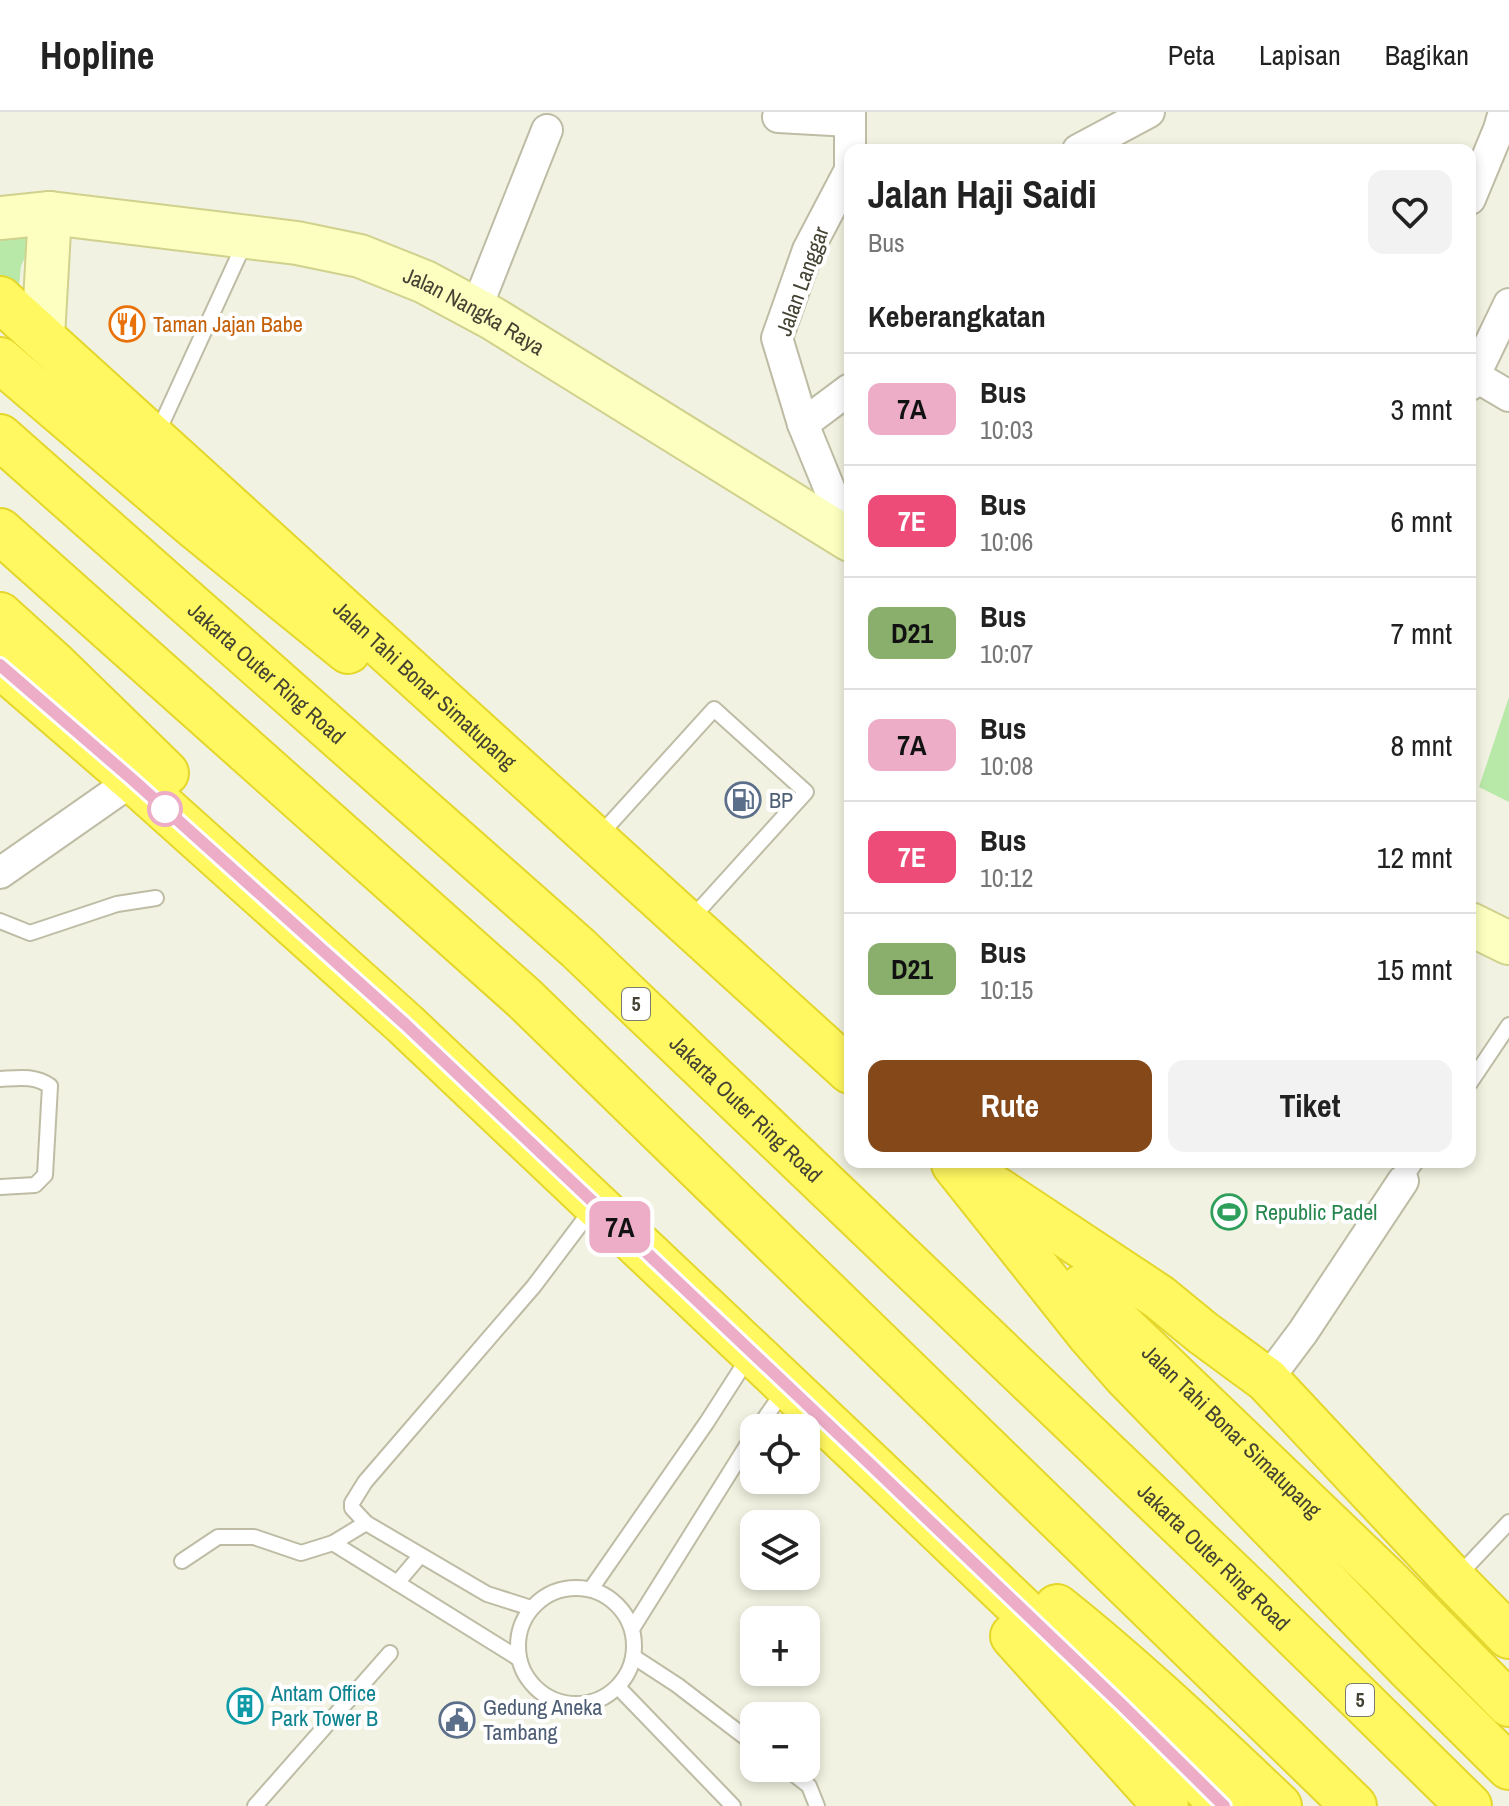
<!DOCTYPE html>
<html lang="id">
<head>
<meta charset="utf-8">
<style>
  :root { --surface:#fff; --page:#f2f2f2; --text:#222; --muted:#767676; --line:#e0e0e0; --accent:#854818 }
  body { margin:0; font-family:"Archivo Narrow",sans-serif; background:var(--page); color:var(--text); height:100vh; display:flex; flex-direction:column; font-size:30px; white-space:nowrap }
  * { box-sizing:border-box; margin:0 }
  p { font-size:26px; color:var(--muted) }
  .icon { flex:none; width:44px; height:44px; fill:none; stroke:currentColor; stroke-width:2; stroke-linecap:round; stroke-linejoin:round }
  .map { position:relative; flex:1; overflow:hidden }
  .panel { position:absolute; left:844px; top:32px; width:632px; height:1024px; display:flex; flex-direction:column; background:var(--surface); border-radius:16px; box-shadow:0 4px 12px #0003 }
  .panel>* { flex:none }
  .badge { padding:0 16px; border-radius:12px; font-size:28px; line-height:52px }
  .controls { position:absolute; left:740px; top:1302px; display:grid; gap:16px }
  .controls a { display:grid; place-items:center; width:80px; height:80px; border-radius:16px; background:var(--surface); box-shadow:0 4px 12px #0003; font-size:40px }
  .map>.badge { position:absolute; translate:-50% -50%; box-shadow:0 0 0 4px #fff }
  h2 { padding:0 24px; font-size:30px; line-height:72px }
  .round { display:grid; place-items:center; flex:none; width:84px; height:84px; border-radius:16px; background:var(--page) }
  .headline { display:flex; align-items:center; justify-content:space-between; height:136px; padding:0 24px }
  h1 { font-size:38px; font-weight:700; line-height:60px }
  .primary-button { display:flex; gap:16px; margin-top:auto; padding:16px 24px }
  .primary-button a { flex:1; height:92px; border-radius:16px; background:var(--accent); color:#fff; font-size:32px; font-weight:700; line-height:92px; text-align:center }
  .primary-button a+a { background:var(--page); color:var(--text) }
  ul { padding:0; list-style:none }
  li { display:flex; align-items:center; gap:24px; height:112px; padding:0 24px; border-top:2px solid var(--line) }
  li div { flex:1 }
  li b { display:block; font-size:30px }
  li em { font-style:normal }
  li .badge { min-width:88px; font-weight:700; text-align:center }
  header { display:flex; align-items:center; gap:48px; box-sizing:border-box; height:112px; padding:0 40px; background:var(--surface); border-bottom:2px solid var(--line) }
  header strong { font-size:38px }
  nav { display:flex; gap:44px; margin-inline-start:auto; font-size:28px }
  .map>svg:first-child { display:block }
  .green { fill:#b9e9a8 }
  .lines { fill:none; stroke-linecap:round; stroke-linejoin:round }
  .lane-casing { stroke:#bebca4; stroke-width:18 }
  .street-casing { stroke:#bebca4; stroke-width:34 }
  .secondary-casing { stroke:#d0d18d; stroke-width:46 }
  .highway-casing { stroke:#e4d62a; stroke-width:48 }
  .lane { stroke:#fff; stroke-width:14 }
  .street { stroke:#fff; stroke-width:30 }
  .secondary { stroke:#fcffbf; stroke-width:42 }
  .highway { stroke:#fff860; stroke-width:44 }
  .line-casing { stroke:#fff; stroke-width:18 }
  .line { stroke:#edadc7; stroke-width:12 }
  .stop-dot { fill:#fff; stroke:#edadc7; stroke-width:4 }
  .labels { text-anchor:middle; stroke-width:8; stroke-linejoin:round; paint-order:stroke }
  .shield { fill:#fff; stroke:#7c7b70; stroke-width:2 }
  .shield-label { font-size:20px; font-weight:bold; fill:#444232 }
  .street-label { font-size:22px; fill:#444232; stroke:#fff }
  .food-label { font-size:22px; fill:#c56008; stroke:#fff; text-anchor:start }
  .service-label { font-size:22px; fill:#4e5e75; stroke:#fff; text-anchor:start }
  .leisure-label { font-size:22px; fill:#27864d; stroke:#fff; text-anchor:start }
  .culture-label { font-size:22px; fill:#0d838f; stroke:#fff; text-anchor:start }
</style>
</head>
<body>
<header>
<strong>Hopline</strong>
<nav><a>Peta</a><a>Lapisan</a><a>Bagikan</a></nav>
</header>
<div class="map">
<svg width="1509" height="1694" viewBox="0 0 1509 1694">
  <rect width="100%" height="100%" fill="#f2f2e2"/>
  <!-- green -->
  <g class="green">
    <path d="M0,120L36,121L21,154L18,184L0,170Z"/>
    <path d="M1509,585V690L1479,675Z"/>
  </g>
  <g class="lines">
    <defs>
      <g id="lane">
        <path d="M157,322L245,130"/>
        <path d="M598,725L714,597L806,680L691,807"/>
        <path d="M0,809L30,821L117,792L156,786"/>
        <path d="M0,967C18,966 34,963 50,974L45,1063L35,1073L0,1075"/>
        <path d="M1470,971L1509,913"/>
        <path d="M1403,1069L1416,1050"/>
        <path d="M758,1316L785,1277"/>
        <path d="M333,1431L518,1546"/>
        <path d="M182,1449L218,1425H254L301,1441L333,1431L366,1411"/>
        <path d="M1457,1465L1509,1410"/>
        <path d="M397,1471L420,1444"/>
        <circle cx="576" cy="1534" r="58"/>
        <path d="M591,1477L707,1310L748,1246"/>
        <path d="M531,1496L487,1482L366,1411L352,1396V1391L365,1370L534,1174L592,1097"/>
        <path d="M632,1517L754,1322"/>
        <path d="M634,1545L677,1573L754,1632"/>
        <path d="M618,1575L733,1694"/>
        <path d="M786,1656L809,1674L817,1694"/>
        <path d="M255,1694L390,1541"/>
      </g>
      <g id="street">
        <path d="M850,0V58L808,138L777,226L803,312L850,427"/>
        <path d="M778,5L850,9"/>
        <path d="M1078,38L1149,0"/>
        <path d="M1470,87L1499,17L1504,0"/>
        <path d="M476,197L547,18"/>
        <path d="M1475,264L1509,284"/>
        <path d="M1470,273L1509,192"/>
        <path d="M803,312L850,277"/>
        <path d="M0,761L133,668"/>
        <path d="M1267,1268L1303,1220L1403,1069"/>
      </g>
      <g id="secondary">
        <path id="s1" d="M0,106L50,101L297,131L360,144L425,170L492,206L850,428"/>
        <path d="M43,225L50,101"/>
        <path d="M1470,812L1509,831"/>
      </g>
      <g id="highway">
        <path id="s2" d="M0,187L850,959"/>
        <path d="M0,248L198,417L348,539"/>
        <path id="s3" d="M0,325L578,836L1252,1481L1469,1694"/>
        <path d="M0,419L525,887L1354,1694"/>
        <path d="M0,503L53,551L166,661"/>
        <path d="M0,553L133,668L405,912L871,1353L1123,1594L1224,1694"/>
        <path d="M954,1052L1090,1223L1125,1263L1409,1556L1509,1655"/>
        <path d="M984,1069L1159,1185L1203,1221L1267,1268L1454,1468L1509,1524"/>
        <path id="s4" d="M1082,1175L1385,1466L1509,1592"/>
        <path d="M1057,1495C1135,1557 1207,1626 1279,1694"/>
        <path d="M1013,1524L1166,1694"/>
      </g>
    </defs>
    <!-- lane casing -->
    <use href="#lane" class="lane-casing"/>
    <!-- street casing -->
    <use href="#street" class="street-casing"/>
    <!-- secondary casing -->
    <use href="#secondary" class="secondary-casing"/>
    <!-- highway casing -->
    <use href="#highway" class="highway-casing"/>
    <!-- lane -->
    <use href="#lane" class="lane"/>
    <!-- street -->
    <use href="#street" class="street"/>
    <!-- secondary -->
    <use href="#secondary" class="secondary"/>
    <!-- highway -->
    <use href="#highway" class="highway"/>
  </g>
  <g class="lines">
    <defs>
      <path id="line" d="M0,553L133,668L405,912L871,1353L1123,1594L1224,1694"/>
    </defs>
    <!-- line casing -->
    <use href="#line" class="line-casing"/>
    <!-- line -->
    <use href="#line" class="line"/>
  </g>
  <!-- icons -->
  <defs>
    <symbol id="restaurant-ring" viewBox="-11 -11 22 22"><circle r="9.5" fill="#fff" stroke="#e8710a" stroke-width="1.5"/><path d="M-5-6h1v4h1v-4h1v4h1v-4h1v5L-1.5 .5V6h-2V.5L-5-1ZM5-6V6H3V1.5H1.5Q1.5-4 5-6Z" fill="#e8710a"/></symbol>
    <symbol id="fuel-ring" viewBox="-11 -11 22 22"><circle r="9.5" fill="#fff" stroke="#5c6f8a" stroke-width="1.5"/><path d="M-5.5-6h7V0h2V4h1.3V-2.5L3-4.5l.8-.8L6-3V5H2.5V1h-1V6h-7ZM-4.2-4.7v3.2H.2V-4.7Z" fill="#5c6f8a"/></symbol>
    <symbol id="stadium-ring" viewBox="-11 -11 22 22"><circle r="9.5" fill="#fff" stroke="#2e9e5b" stroke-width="1.5"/><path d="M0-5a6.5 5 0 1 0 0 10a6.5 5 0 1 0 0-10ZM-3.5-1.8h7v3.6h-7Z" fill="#2e9e5b"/></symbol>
    <symbol id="building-ring" viewBox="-11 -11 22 22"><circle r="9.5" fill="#fff" stroke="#0f9aa8" stroke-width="1.5"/><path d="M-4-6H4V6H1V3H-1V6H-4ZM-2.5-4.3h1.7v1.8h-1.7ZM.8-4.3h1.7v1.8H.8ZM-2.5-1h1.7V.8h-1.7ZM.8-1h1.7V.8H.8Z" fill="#0f9aa8"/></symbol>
    <symbol id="civic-ring" viewBox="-11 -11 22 22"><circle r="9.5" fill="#fff" stroke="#5c6f8a" stroke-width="1.5"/><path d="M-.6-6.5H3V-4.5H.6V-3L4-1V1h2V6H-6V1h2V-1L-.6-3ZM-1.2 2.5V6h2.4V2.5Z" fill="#5c6f8a"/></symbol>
  </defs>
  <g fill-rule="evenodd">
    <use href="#restaurant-ring" x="107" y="192" width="40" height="40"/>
    <use href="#fuel-ring" x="723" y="668" width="40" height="40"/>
    <use href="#stadium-ring" x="1209" y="1080" width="40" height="40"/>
    <use href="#building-ring" x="225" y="1574" width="40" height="40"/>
    <use href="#civic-ring" x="437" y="1588" width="40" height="40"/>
  </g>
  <!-- markers -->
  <circle class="stop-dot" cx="165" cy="697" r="16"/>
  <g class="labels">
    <!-- shield labels -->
    <g class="shield">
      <rect x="622" y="876" width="28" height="32" rx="6"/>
      <rect x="1346" y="1572" width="28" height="32" rx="6"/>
    </g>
    <g class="shield-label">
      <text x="636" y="899">5</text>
      <text x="1360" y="1595">5</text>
    </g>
    <!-- street labels -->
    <g class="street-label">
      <text transform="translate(802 169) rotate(-70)" y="8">Jalan Langgar</text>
      <text dy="8" stroke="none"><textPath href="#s1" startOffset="490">Jalan Nangka Raya</textPath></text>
      <text dy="8" stroke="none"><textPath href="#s3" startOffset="356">Jakarta Outer Ring Road</textPath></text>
      <text dy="8" stroke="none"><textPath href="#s2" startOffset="574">Jalan Tahi Bonar Simatupang</textPath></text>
      <text dy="8" stroke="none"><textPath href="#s3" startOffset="1004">Jakarta Outer Ring Road</textPath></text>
      <text dy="8" stroke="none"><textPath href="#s4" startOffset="208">Jalan Tahi Bonar Simatupang</textPath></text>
      <text dy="8" stroke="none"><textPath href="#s3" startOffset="1652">Jakarta Outer Ring Road</textPath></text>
    </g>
    <!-- food labels -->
    <g class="food-label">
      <text x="153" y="220">Taman Jajan Babe</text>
    </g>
    <!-- service labels -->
    <g class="service-label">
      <text x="769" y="696">BP</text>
      <text x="483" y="1603">Gedung Aneka<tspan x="483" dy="25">Tambang</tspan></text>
    </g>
    <!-- leisure labels -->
    <g class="leisure-label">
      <text x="1255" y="1108">Republic Padel</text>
    </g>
    <!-- culture labels -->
    <g class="culture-label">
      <text x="271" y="1589">Antam Office<tspan x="271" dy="25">Park Tower B</tspan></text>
    </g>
  </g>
</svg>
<div class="controls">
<a><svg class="icon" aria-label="locate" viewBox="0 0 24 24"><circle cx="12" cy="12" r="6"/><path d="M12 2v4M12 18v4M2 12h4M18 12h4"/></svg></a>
<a><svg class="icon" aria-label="layers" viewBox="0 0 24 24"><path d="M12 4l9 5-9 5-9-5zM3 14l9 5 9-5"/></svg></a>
<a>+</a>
<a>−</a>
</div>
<b class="badge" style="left:620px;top:1115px;background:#edadc7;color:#111">7A</b>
<section class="panel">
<div class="headline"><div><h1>Jalan Haji Saidi</h1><p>Bus</p></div><a class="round"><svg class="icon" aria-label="heart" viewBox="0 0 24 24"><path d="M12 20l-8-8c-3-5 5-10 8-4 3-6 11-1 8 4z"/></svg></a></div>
<h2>Keberangkatan</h2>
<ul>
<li><span class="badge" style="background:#edadc7;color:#111">7A</span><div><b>Bus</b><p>10:03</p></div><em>3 mnt</em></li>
<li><span class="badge" style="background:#ed4c78;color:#fff">7E</span><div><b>Bus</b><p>10:06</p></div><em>6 mnt</em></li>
<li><span class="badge" style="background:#8aaf6c;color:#111">D21</span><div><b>Bus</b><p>10:07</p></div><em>7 mnt</em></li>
<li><span class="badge" style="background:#edadc7;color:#111">7A</span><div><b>Bus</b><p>10:08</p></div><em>8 mnt</em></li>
<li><span class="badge" style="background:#ed4c78;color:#fff">7E</span><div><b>Bus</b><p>10:12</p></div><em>12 mnt</em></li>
<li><span class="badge" style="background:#8aaf6c;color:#111">D21</span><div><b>Bus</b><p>10:15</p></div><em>15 mnt</em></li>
</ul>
<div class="primary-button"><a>Rute</a><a>Tiket</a></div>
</section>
</div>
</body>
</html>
